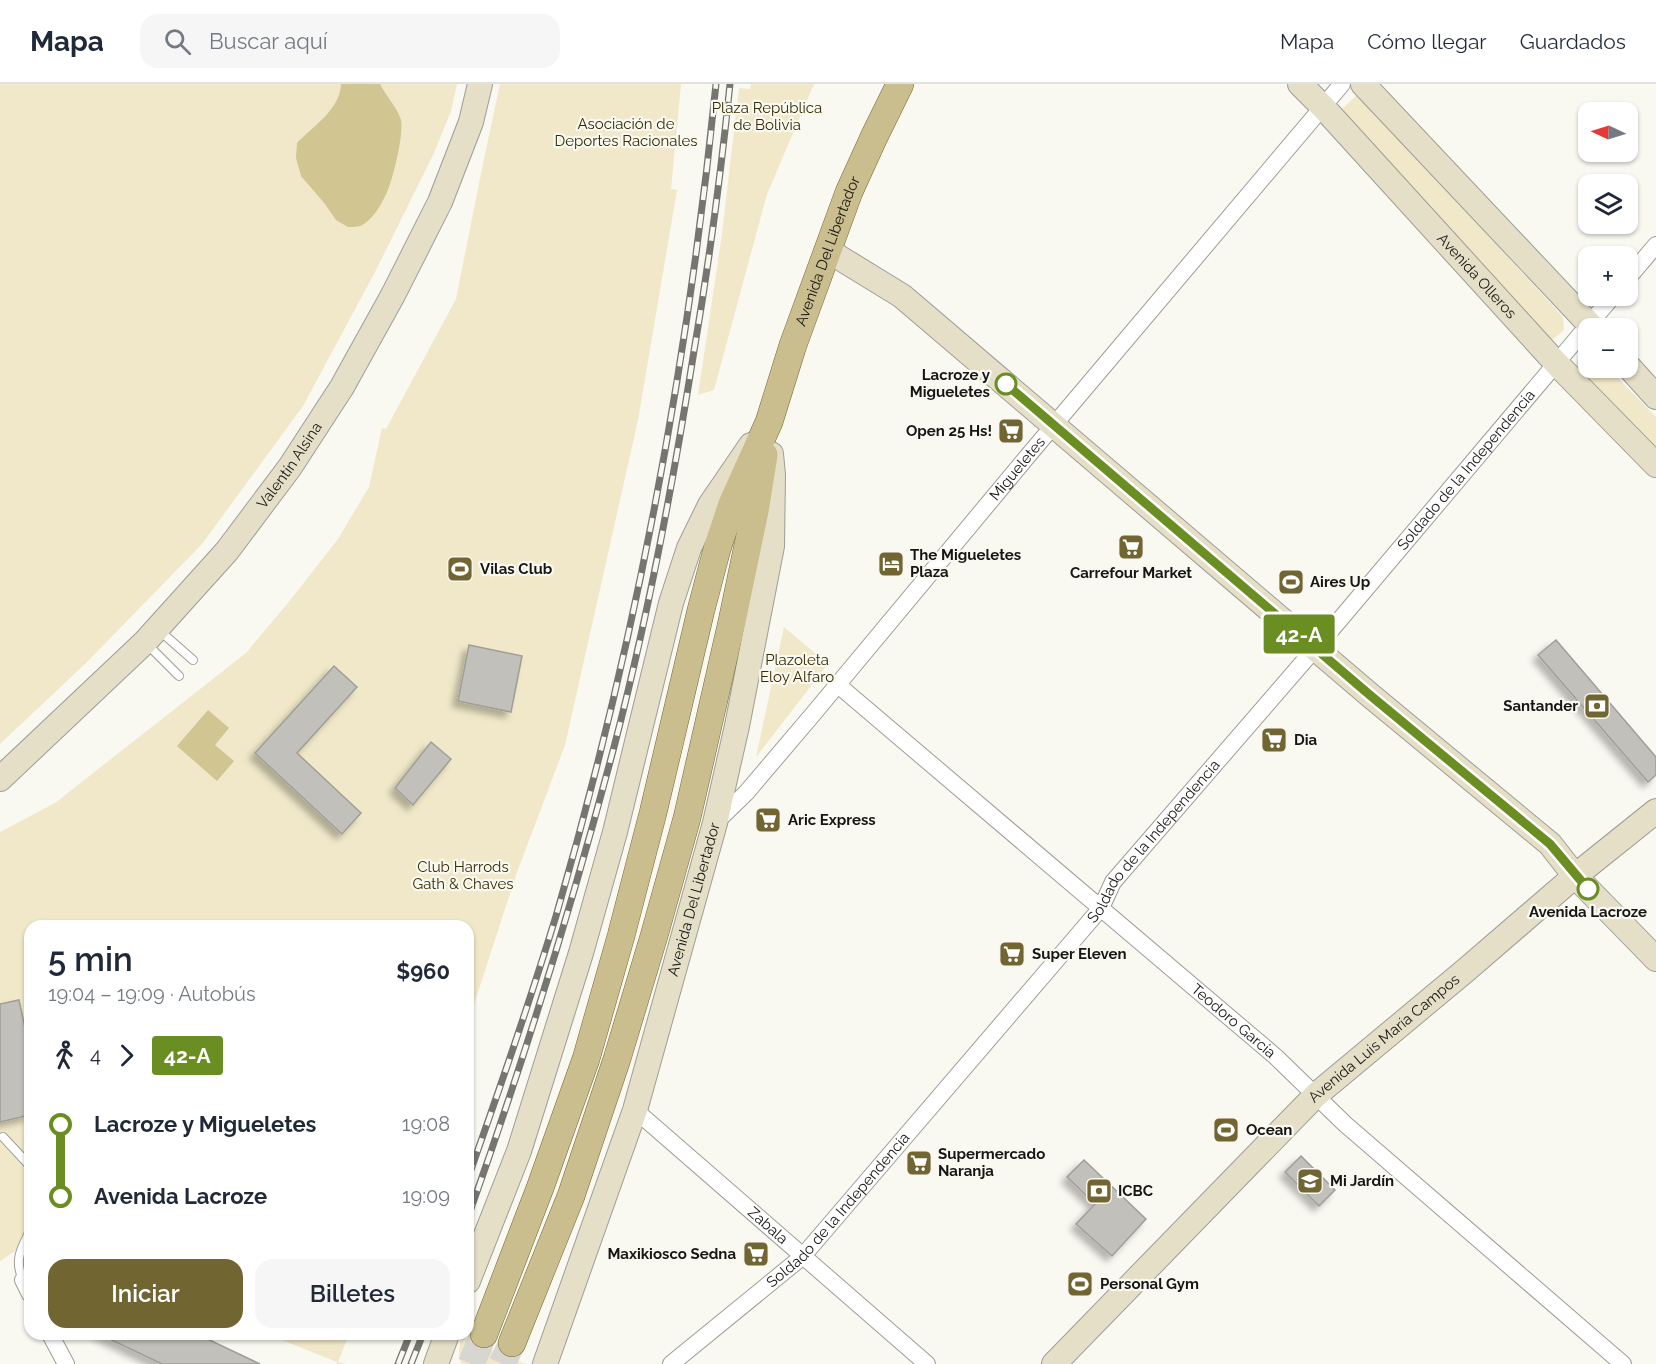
<!DOCTYPE html>
<html lang="es">
<head>
<meta charset="utf-8">
<style>
  :root { --surface:#fff; --page:#f6f6f7; --text:#1f2937; --muted:#747a83; --line:#e0e1e3; --accent:#716532 }
  body { margin:0; font-family:Raleway,sans-serif; background:var(--page); color:var(--text); height:100vh; display:flex; flex-direction:column; font-size:22px; white-space:nowrap }
  * { box-sizing:border-box; margin:0 }
  p { font-size:20px; color:var(--muted) }
  .icon { flex:none; width:33px; height:33px; fill:none; stroke:currentColor; stroke-width:2; stroke-linecap:round; stroke-linejoin:round }
  .map { position:relative; flex:1; overflow:hidden }
  .details { position:absolute; left:24px; top:836px; width:450px; height:420px; display:flex; flex-direction:column; background:var(--surface); border-radius:18px; box-shadow:0 2px 4px #0004 }
  .details>* { flex:none }
  .badge { padding:0 12px; border-radius:4px; font-size:21px; line-height:39px }
  .needle { width:39px; rotate:274deg }
  .controls { position:absolute; left:1578px; top:18px; display:grid; gap:12px }
  .controls a { display:grid; place-items:center; width:60px; height:60px; border-radius:12px; background:var(--surface); box-shadow:0 2px 4px #0004; font-size:30px }
  .map>.badge { position:absolute; translate:-50% -50%; box-shadow:0 0 0 3px #fff }
  .legs { display:flex; align-items:center; gap:9px; height:66px; padding:0 24px; font-size:20px }
  .legs p { margin-inline-start:auto }
  .overview { display:flex; align-items:center; justify-content:space-between; height:102px; padding:0 24px }
  h1 { font-size:33px; font-weight:600; line-height:45px }
  .primary-button { display:flex; gap:12px; margin-top:auto; padding:12px 24px }
  .primary-button a { flex:1; height:69px; border-radius:18px; background:var(--accent); color:#fff; font-size:24px; font-weight:600; line-height:69px; text-align:center }
  .primary-button a+a { background:var(--page); color:var(--text) }
  ul { padding:0 24px; list-style:none }
  li { display:flex; align-items:center; gap:21px; height:72px; font-size:22px }
  li i { display:grid; place-items:center; width:9px; height:100%; margin:0 8px; background:currentColor }
  li i::after { content:''; width:15px; height:15px; margin:-8px; border:4px solid; border-radius:50%; background:var(--surface) }
  li p { margin-inline-start:auto }
  li:first-child i { background:linear-gradient(#0000 50%,currentColor 0) }
  li:last-child i { background:linear-gradient(currentColor 50%,#0000 0) }
  header { display:flex; align-items:center; gap:36px; box-sizing:border-box; height:84px; padding:0 30px; background:var(--surface); border-bottom:2px solid var(--line) }
  header strong { font-size:28px }
  nav { display:flex; gap:33px; margin-inline-start:auto; font-size:21px }
  .search { width:420px; height:54px; background:var(--page); display:flex; align-items:center; gap:15px; box-sizing:border-box; padding:0 21px; border-radius:18px; color:var(--muted); font-size:22px }
  .map>svg:first-child { display:block }
  .green { fill:#f0e8c8 }
  .water { fill:#d1c592 }
  .building { fill:#c1c0ba; stroke:#9f9e98; stroke-width:1.5; filter:url(#shadow) }
  .lines { fill:none; stroke-linecap:round; stroke-linejoin:round }
  .primary-tunnel { stroke:#d7d6d0; stroke-width:27; stroke-dasharray:27 14; stroke-linecap:butt }
  .lane-casing { stroke:#9e9d97; stroke-width:10 }
  .street-casing { stroke:#9e9d97; stroke-width:18 }
  .secondary-casing { stroke:#9e9d97; stroke-width:26 }
  .primary-casing { stroke:#746732; stroke-width:28 }
  .lane { stroke:#fff; stroke-width:8 }
  .street { stroke:#fff; stroke-width:16 }
  .secondary { stroke:#e4dfc6; stroke-width:24 }
  .primary { stroke:#cabe8e; stroke-width:27 }
  .rail-casing { stroke:#767671; stroke-width:7 }
  .rail { stroke:#f9f8f1; stroke-width:4.5; stroke-dasharray:14; stroke-linecap:butt }
  .line-1-casing { stroke:#fff; stroke-width:14 }
  .line-1 { stroke:#6b8e23; stroke-width:9 }
  .stop-1-dot { fill:#fff; stroke:#6b8e23; stroke-width:3 }
  .labels { text-anchor:middle; stroke-width:4.5; stroke-linejoin:round; paint-order:stroke }
  .park-label { font-size:15px; fill:#362d02; stroke:#f9f8f1 }
  .street-label { font-size:15px; fill:#161614; stroke:#f9f8f1 }
  .stop-label { font-size:15px; font-weight:bold; fill:#161614; stroke:#f9f8f1; text-anchor:end }
  .poi-label { font-size:15px; font-weight:bold; fill:#161614; stroke:#f9f8f1; text-anchor:start }
</style>
</head>
<body>
<header>
<strong>Mapa</strong>
<div class="search"><svg class="icon" aria-label="search" viewBox="0 0 24 24"><circle cx="10" cy="10" r="6"/><path d="M15 15l6 6"/></svg>Buscar aquí</div>
<nav><a>Mapa</a><a>Cómo llegar</a><a>Guardados</a></nav>
</header>
<div class="map">
<svg width="1656" height="1280" viewBox="0 0 1656 1280">
  <defs>
    <filter id="shadow"><feDropShadow dx="-5.5" dy="5.5" stdDeviation="3" flood-color="#0004"/></filter>
  </defs>
  <rect width="100%" height="100%" fill="#f9f8f1"/>
  <!-- green -->
  <g class="green">
    <path d="M0,0H457L451,27L434,69L375,188L303,322L202,460L86,579L0,660Z"/>
    <path d="M500,0H681L671,105L677,106L638,336L565,661L516,791L468,939V842H30V1164L23,1162L0,1177V748L55,719L246,569L292,514L338,455L369,403L382,344L386,345L456,215L484,75Z"/>
    <path d="M751,0H814L767,110L714,306L698,311L722,150L739,4L750,5Z"/>
    <path d="M1358,10L1563,233L1564,246L1552,256L1543,253L1342,25Z"/>
    <path d="M1585,268H1588V284H1608L1656,333V365L1576,284L1577,276Z"/>
    <path d="M784,543L828,580L756,673Z"/>
    <path d="M267,1250H349L338,1278L345,1280H337V1278Z"/>
    <path d="M461,1253L525,1280H461L459,1268Z"/>
  </g>
  <!-- water -->
  <g class="water">
    <path d="M341,0H380C386,12 397,23 401,36C404,50 393,95 387,108C382,119 373,136 362,141C359,143 352,143 348,143L336,136L325,120L301,92L296,74L297,59C313,42 340,26 341,0Z"/>
    <path d="M208,626L229,644L215,661L234,677L217,697L177,662Z"/>
  </g>
  <!-- building -->
  <g class="building">
    <path d="M1556,556L1656,673V691L1648,698L1538,571Z"/>
    <path d="M469,561L522,572L511,628L458,617Z"/>
    <path d="M334,582L357,603L297,669L361,729L342,750L255,669Z"/>
    <path d="M431,658L451,675L413,721L395,704Z"/>
    <path d="M19,916L30,967V1031L0,1038V920Z"/>
    <path d="M1301,1072L1335,1106L1319,1122L1285,1088Z"/>
    <path d="M1084,1076L1146,1135L1112,1172L1076,1140L1095,1120L1067,1093Z"/>
    <path d="M99,1250H197L260,1280H162Z"/>
  </g>
  <g class="lines">
    <!-- primary-tunnel -->
    <g class="primary-tunnel">
      <path d="M471,1280L484,1250"/>
      <path d="M502,1280L512,1259"/>
    </g>
    <defs>
      <g id="lane">
        <path d="M160,547L193,576"/>
        <path d="M146,559L179,592"/>
        <path d="M3,1053L30,1082"/>
        <path d="M23,1196C14,1176 21,1165 30,1147"/>
      </g>
      <g id="street">
        <path d="M1628,194L1656,161"/>
        <path id="s1" d="M838,601L1276,973L1345,1040L1623,1280"/>
        <path id="s2" d="M715,739L746,709L814,629L1032,367L1342,0"/>
        <path id="s3" d="M635,1026L927,1280"/>
        <path d="M23,1196L30,1210"/>
        <path d="M50,1250L66,1280"/>
        <path id="s4" d="M671,1280L802,1173L1101,824L1113,798L1337,539L1613,212"/>
      </g>
      <g id="secondary">
        <path id="s5" d="M1300,0L1323,23L1556,279L1656,381"/>
        <path d="M1363,0L1593,244"/>
        <path d="M827,166L902,212L1371,612L1550,760L1575,792L1656,875"/>
        <path d="M1628,282L1656,313"/>
        <path id="s6" d="M0,695L145,558L227,467L290,383L342,303L393,211L440,118L471,38L480,0"/>
        <path d="M468,1197L519,1067L581,869L615,748L671,519L689,464L710,421L751,361"/>
        <path d="M436,1280L447,1250"/>
        <path id="s7" d="M545,1280L635,1026L715,739L737,642L772,462L773,391L771,370"/>
        <path id="s8" d="M1054,1280L1316,1011L1466,886L1575,792L1656,727"/>
      </g>
      <g id="primary">
        <path id="s9" d="M484,1250L540,1104L586,975L621,852L653,729L701,526L717,465L732,420L769,338L793,261L849,108L874,53L900,0"/>
        <path d="M512,1259L571,1112L617,975L654,852L687,734L732,537L755,427L764,371"/>
      </g>
    </defs>
    <!-- lane casing -->
    <use href="#lane" class="lane-casing"/>
    <!-- street casing -->
    <use href="#street" class="street-casing"/>
    <!-- secondary casing -->
    <use href="#secondary" class="secondary-casing"/>
    <!-- primary casing -->
    <use href="#primary" class="primary-casing"/>
    <!-- lane -->
    <use href="#lane" class="lane"/>
    <!-- street -->
    <use href="#street" class="street"/>
    <!-- secondary -->
    <use href="#secondary" class="secondary"/>
    <!-- primary -->
    <use href="#primary" class="primary"/>
    <defs>
      <g id="rail">
        <path d="M468,1094C499,1007 529,920 556,832C635,561 688,281 716,0"/>
        <path d="M468,1133C523,979 572,822 614,663C648,533 673,400 694,267C709,179 721,89 730,0"/>
        <path d="M398,1280L410,1250"/>
        <path d="M411,1280L423,1250"/>
      </g>
    </defs>
    <!-- rail casing -->
    <use href="#rail" class="rail-casing"/>
    <!-- rail -->
    <use href="#rail" class="rail"/>
  </g>
  <g class="lines">
    <defs>
      <path id="line-1" d="M1006,300L1371,612L1550,760L1588,805"/>
    </defs>
    <!-- line-1 casing -->
    <use href="#line-1" class="line-1-casing"/>
    <!-- line-1 -->
    <use href="#line-1" class="line-1"/>
  </g>
  <!-- icons -->
  <defs>
    <symbol id="supermarket-square" viewBox="-11 -11 22 22"><rect x="-9" y="-9" width="18" height="18" rx="4" fill="#716532" stroke="#f9f8f1"/><path d="M-6-5.5h2.5l.6 2H6L4.5 2H-2.5L-4.4-4H-6ZM-1.5 3.2a1.3 1.3 0 1 0 .1 0ZM3 3.2a1.3 1.3 0 1 0 .1 0Z" fill="#fff"/></symbol>
    <symbol id="hotel-square" viewBox="-11 -11 22 22"><rect x="-9" y="-9" width="18" height="18" rx="4" fill="#716532" stroke="#f9f8f1"/><path d="M-6-4.5h1.5V1H6V5H4.5V3h-9V5H-6ZM-4 0a1.8 1.8 0 1 1 3.6 0ZM.5 0V-2.5h3Q6-2.5 6 0Z" fill="#fff"/></symbol>
    <symbol id="stadium-square" viewBox="-11 -11 22 22"><rect x="-9" y="-9" width="18" height="18" rx="4" fill="#716532" stroke="#f9f8f1"/><path d="M0-5a6.5 5 0 1 0 0 10a6.5 5 0 1 0 0-10ZM-3.5-1.8h7v3.6h-7Z" fill="#fff"/></symbol>
    <symbol id="bank-square" viewBox="-11 -11 22 22"><rect x="-9" y="-9" width="18" height="18" rx="4" fill="#716532" stroke="#f9f8f1"/><path d="M-6-4H6V4H-6ZM0-2.3a2.3 2.3 0 1 0 0 4.6a2.3 2.3 0 1 0 0-4.6Z" fill="#fff"/></symbol>
    <symbol id="school-square" viewBox="-11 -11 22 22"><rect x="-9" y="-9" width="18" height="18" rx="4" fill="#716532" stroke="#f9f8f1"/><path d="M0-5L7-2L0 1L-7-2ZM-4 1L0 2.5L4 1V4Q0 6-4 4Z" fill="#fff"/></symbol>
  </defs>
  <g fill-rule="evenodd">
    <use href="#supermarket-square" x="996" y="332" width="30" height="30"/>
    <use href="#supermarket-square" x="1116" y="448" width="30" height="30"/>
    <use href="#hotel-square" x="876" y="465" width="30" height="30"/>
    <use href="#stadium-square" x="445" y="470" width="30" height="30"/>
    <use href="#stadium-square" x="1276" y="483" width="30" height="30"/>
    <use href="#bank-square" x="1582" y="607" width="30" height="30"/>
    <use href="#supermarket-square" x="1259" y="641" width="30" height="30"/>
    <use href="#supermarket-square" x="753" y="721" width="30" height="30"/>
    <use href="#supermarket-square" x="997" y="855" width="30" height="30"/>
    <use href="#stadium-square" x="1211" y="1031" width="30" height="30"/>
    <use href="#supermarket-square" x="904" y="1064" width="30" height="30"/>
    <use href="#school-square" x="1295" y="1082" width="30" height="30"/>
    <use href="#bank-square" x="1084" y="1092" width="30" height="30"/>
    <use href="#supermarket-square" x="741" y="1155" width="30" height="30"/>
    <use href="#stadium-square" x="1065" y="1185" width="30" height="30"/>
  </g>
  <!-- markers -->
  <g class="stop-1-dot">
    <circle cx="1006" cy="300" r="10"/>
    <circle cx="1588" cy="805" r="10"/>
  </g>
  <g class="labels">
    <!-- park labels -->
    <g class="park-label">
      <text x="767" y="29">Plaza República<tspan x="767" dy="17">de Bolivia</tspan></text>
      <text x="626" y="45">Asociación de<tspan x="626" dy="17">Deportes Racionales</tspan></text>
      <text x="797" y="581">Plazoleta<tspan x="797" dy="17">Eloy Alfaro</tspan></text>
      <text x="463" y="788">Club Harrods<tspan x="463" dy="17">Gath &amp; Chaves</tspan></text>
    </g>
    <!-- street labels -->
    <g class="street-label">
      <text dy="5" stroke="none"><textPath href="#s9" startOffset="1138">Avenida Del Libertador</textPath></text>
      <text dy="5" stroke="none"><textPath href="#s5" startOffset="261">Avenida Olleros</textPath></text>
      <text dy="5" stroke="none"><textPath href="#s6" startOffset="428">Valentín Alsina</textPath></text>
      <text dy="5" stroke="none"><textPath href="#s2" startOffset="466">Migueletes</textPath></text>
      <text dy="5" stroke="none"><textPath href="#s4" startOffset="1200">Soldado de la Independencia</textPath></text>
      <text dy="5" stroke="none"><textPath href="#s4" startOffset="714">Soldado de la Independencia</textPath></text>
      <text dy="5" stroke="none"><textPath href="#s7" startOffset="488">Avenida Del Libertador</textPath></text>
      <text dy="5" stroke="none"><textPath href="#s1" startOffset="519">Teodoro García</textPath></text>
      <text dy="5" stroke="none"><textPath href="#s8" startOffset="464">Avenida Luis María Campos</textPath></text>
      <text dy="5" stroke="none"><textPath href="#s4" startOffset="228">Soldado de la Independencia</textPath></text>
      <text dy="5" stroke="none"><textPath href="#s3" startOffset="176">Zabala</textPath></text>
    </g>
    <!-- stop labels -->
    <g class="stop-label">
      <text x="990" y="296">Lacroze y<tspan x="990" dy="17">Migueletes</tspan></text>
      <text x="1588" y="833" text-anchor="middle">Avenida Lacroze</text>
    </g>
    <!-- poi labels -->
    <g class="poi-label">
      <text x="992" y="352" text-anchor="end">Open 25 Hs!</text>
      <text x="910" y="476">The Migueletes<tspan x="910" dy="17">Plaza</tspan></text>
      <text x="480" y="490">Vilas Club</text>
      <text x="1131" y="494" text-anchor="middle">Carrefour Market</text>
      <text x="1310" y="503">Aires Up</text>
      <text x="1578" y="627" text-anchor="end">Santander</text>
      <text x="1294" y="661">Dia</text>
      <text x="788" y="741">Aric Express</text>
      <text x="1032" y="875">Super Eleven</text>
      <text x="1246" y="1051">Ocean</text>
      <text x="938" y="1075">Supermercado<tspan x="938" dy="17">Naranja</tspan></text>
      <text x="1330" y="1102">Mi Jardín</text>
      <text x="1118" y="1112">ICBC</text>
      <text x="736" y="1175" text-anchor="end">Maxikiosco Sedna</text>
      <text x="1100" y="1205">Personal Gym</text>
    </g>
  </g>
</svg>
<div class="controls">
<a><svg class="needle" viewBox="-14 -14 28 28"><path d="M0-13l5 13h-10z" fill="#e53935"/><path d="M0 13l5-13h-10z" fill="#747a83"/></svg></a>
<a><svg class="icon" aria-label="layers" viewBox="0 0 24 24"><path d="M12 4l9 5-9 5-9-5zM3 14l9 5 9-5"/></svg></a>
<a>+</a>
<a>−</a>
</div>
<b class="badge" style="left:1299px;top:550px;background:#6b8e23;color:#fff">42-A</b>
<section class="details">
<div class="overview"><div><h1>5 min</h1><p>19:04 – 19:09 · Autobús</p></div><b>$960</b></div>
<div class="legs"><svg class="icon" aria-label="walk" viewBox="0 0 24 24"><circle cx="13" cy="4" r="2"/><path d="M13 8l-2 6 4 7M11 14l-3 7M7 12l3-4h3l4 4"/></svg>4<svg class="icon" aria-label="forward" viewBox="0 0 24 24"><path d="M9 5l7 7-7 7"/></svg><b class="badge" style="background:#6b8e23;color:#fff">42-A</b></div>
<ul>
<li><i style="color:#6b8e23"></i><b>Lacroze y Migueletes</b><p>19:08</p></li>
<li><i style="color:#6b8e23"></i><b>Avenida Lacroze</b><p>19:09</p></li>
</ul>
<div class="primary-button"><a>Iniciar</a><a>Billetes</a></div>
</section>
</div>
</body>
</html>
